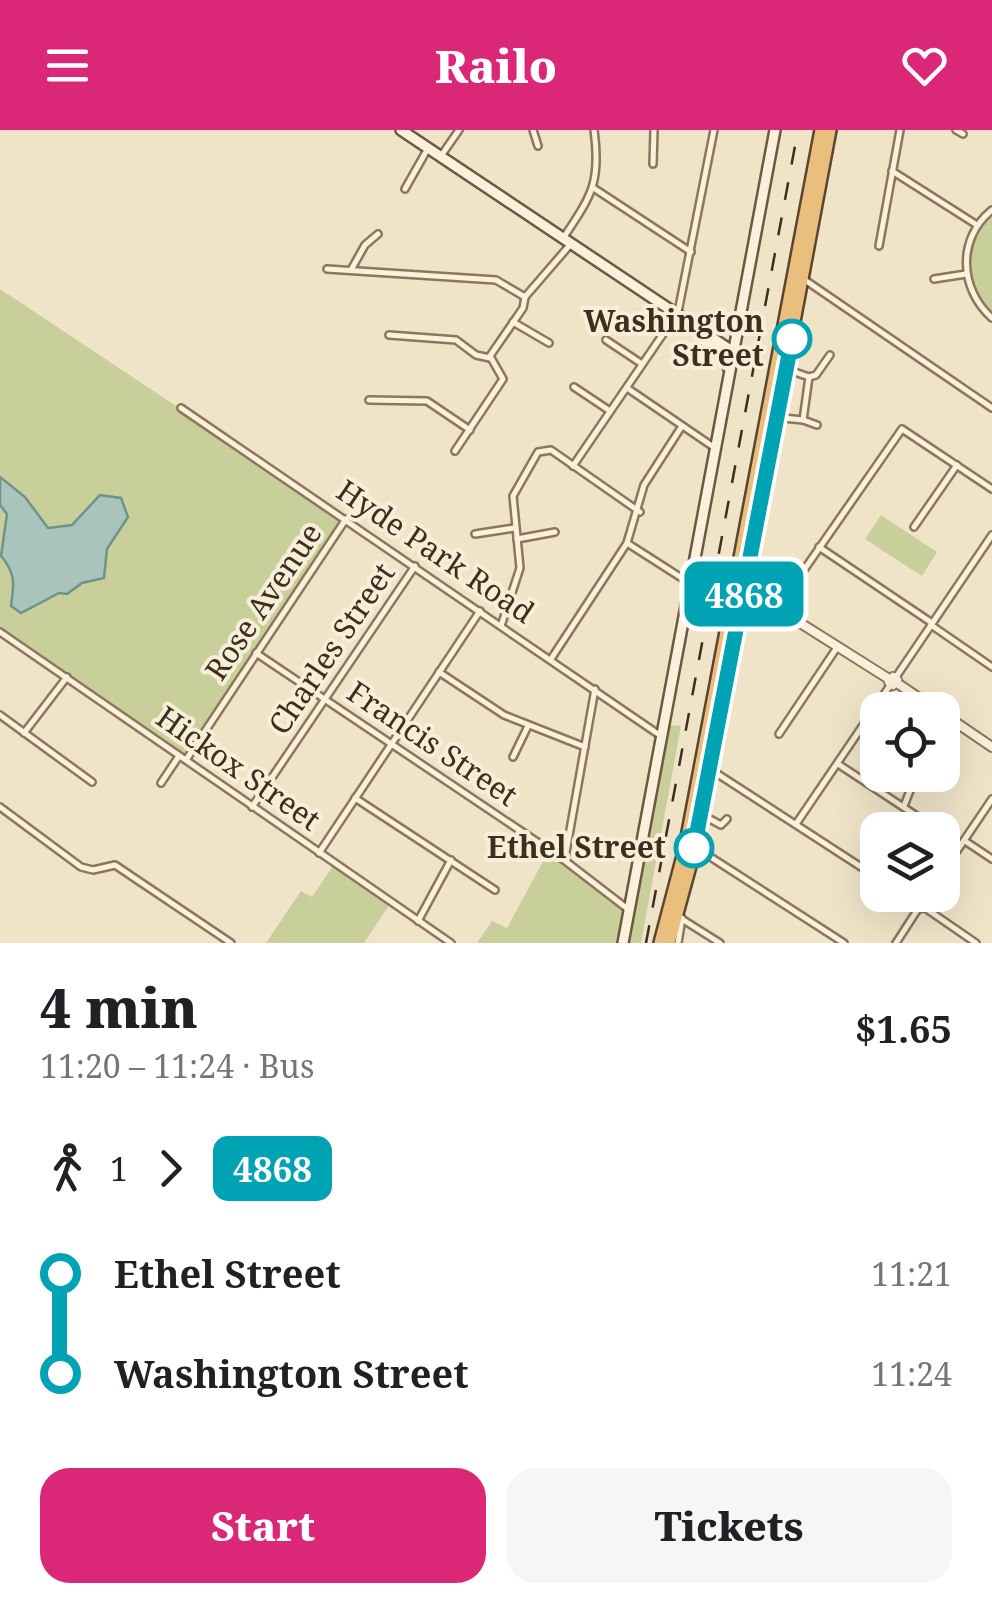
<!DOCTYPE html>
<html lang="en">
<head>
<meta charset="utf-8">
<style>
  :root { --surface:#fff; --page:#f6f6f6; --text:#202124; --muted:#757577; --accent:#db2777 }
  body { margin:0; font-family:"Noto Serif",serif; background:var(--page); color:var(--text); height:100vh; display:flex; flex-direction:column; font-size:38px; white-space:nowrap }
  * { box-sizing:border-box; margin:0 }
  p { font-size:32px; color:var(--muted) }
  .icon { flex:none; width:55px; height:55px; fill:none; stroke:currentColor; stroke-width:2; stroke-linecap:round; stroke-linejoin:round }
  .map { position:relative; height:813px; overflow:hidden }
  .drawer { display:flex; flex-direction:column; background:var(--surface); flex:1 }
  .drawer>* { flex:none }
  .badge { padding:0 20px; border-radius:15px; font-size:35px; line-height:65px }
  .fabs { position:absolute; left:860px; top:562px; display:grid; gap:20px }
  .fabs a { display:grid; place-items:center; width:100px; height:100px; border-radius:20px; background:var(--surface); box-shadow:0 10px 40px #0002; font-size:50px }
  .map>.badge { position:absolute; translate:-50% -50%; box-shadow:0 0 0 5px #fff }
  .legs { display:flex; align-items:center; gap:15px; height:110px; padding:0 40px; font-size:32px }
  .legs p { margin-inline-start:auto }
  .overview { display:flex; align-items:center; justify-content:space-between; height:170px; padding:0 40px }
  h1 { font-size:55px; font-weight:800; line-height:75px }
  .primary-button { display:flex; gap:20px; margin-top:auto; padding:20px 40px }
  .primary-button a { flex:1; height:115px; border-radius:30px; background:var(--accent); color:#fff; font-size:40px; font-weight:800; line-height:115px; text-align:center }
  .primary-button a+a { background:var(--page); color:var(--text) }
  ul { padding:0 40px; list-style:none }
  li { display:flex; align-items:center; gap:35px; height:100px; font-size:38px }
  li i { display:grid; place-items:center; width:15px; height:100%; margin:0 12px; background:currentColor }
  li i::after { content:''; width:25px; height:25px; margin:-12px; border:8px solid; border-radius:50%; background:var(--surface) }
  li p { margin-inline-start:auto }
  li:first-child i { background:linear-gradient(#0000 50%,currentColor 0) }
  li:last-child i { background:linear-gradient(currentColor 50%,#0000 0) }
  header { display:flex; justify-content:space-between; align-items:center; height:130px; padding:0 40px; background:var(--accent); color:#fff; font-size:45px; font-weight:800 }
  .map>svg:first-child { display:block }
  .green { fill:#c9cf9b }
  .water { fill:#a9c4bc; stroke:#6f938a; stroke-width:2.5 }
  .lines { fill:none; stroke-linecap:round; stroke-linejoin:round }
  .minor-casing { stroke:#8d765c; stroke-width:10 }
  .tertiary-casing { stroke:#8d765c; stroke-width:12 }
  .secondary-casing { stroke:#6f573f; stroke-width:14 }
  .trunk-casing { stroke:#5b4430; stroke-width:16 }
  .minor { stroke:#faf1dc; stroke-width:5 }
  .tertiary { stroke:#faf1dc; stroke-width:8 }
  .secondary { stroke:#faf1dc; stroke-width:9 }
  .trunk { stroke:#eabe7c; stroke-width:11 }
  .rail { stroke:#3d2e20; stroke-width:2.5; stroke-dasharray:18 18; stroke-linecap:butt }
  .line-1-casing { stroke:#fff; stroke-width:22 }
  .line-1 { stroke:#00a3b4; stroke-width:15 }
  .stop-1-dot { fill:#fff; stroke:#00a3b4; stroke-width:5 }
  .labels { text-anchor:middle; stroke-width:8; stroke-linejoin:round; paint-order:stroke }
  .stop-label { font-size:30px; font-weight:bold; fill:#3d2e20; stroke:#f7eed8; text-anchor:end }
  .street-label { font-size:30px; fill:#3d2e20; stroke:#f7eed8 }
</style>
</head>
<body>
<header><svg class="icon" aria-label="menu" viewBox="0 0 24 24"><path d="M4 6h16M4 12h16M4 18h16"/></svg>Railo<svg class="icon" aria-label="heart" viewBox="0 0 24 24"><path d="M12 20l-8-8c-3-5 5-10 8-4 3-6 11-1 8 4z"/></svg></header>
<div class="map">
<svg width="992" height="813" viewBox="0 0 992 813">
  <rect width="100%" height="100%" fill="#f0e4c8"/>
  <!-- green -->
  <g class="green">
    <path d="M992,84V183C959,153 966,115 992,84Z"/>
    <path d="M0,159L346,389L186,626L0,502Z"/>
    <path d="M881,385L937,422L922,446L865,409Z"/>
    <path d="M670,595L681,596L641,813H627Z"/>
    <path d="M547,724L625,777L618,813H477L492,791L507,798Z"/>
    <path d="M333,736L390,774L364,813H266L301,761L312,767Z"/>
  </g>
  <!-- water -->
  <path class="water" d="M0,347L25,367L48,398L72,395L100,365L121,368L128,387L107,419L104,448L82,453L67,464L59,463L21,483L11,476C14,455 16,443 1,426L7,384L0,375Z"/>
  <g class="lines">
    <defs>
      <g id="minor">
        <path d="M533,0L538,16"/>
        <path d="M956,0L963,4"/>
        <path d="M441,26L459,0"/>
        <path d="M653,34L654,0"/>
        <path d="M892,41L977,95"/>
        <path d="M405,59L427,20"/>
        <path d="M595,59L691,122"/>
        <path d="M992,80C957,108 959,159 992,188"/>
        <path d="M564,107C592,65 601,52 594,0"/>
        <path d="M879,116L900,0"/>
        <path d="M327,139L496,150L525,167L569,116"/>
        <path d="M351,140L365,115L378,104"/>
        <path d="M802,148L992,278"/>
        <path d="M934,149L966,144"/>
        <path d="M513,192L549,213"/>
        <path d="M389,205L456,210L476,225L490,228"/>
        <path d="M606,210L642,234"/>
        <path d="M786,239L809,247L803,290L817,295"/>
        <path d="M809,247L816,245L830,225"/>
        <path d="M574,257L610,281"/>
        <path d="M627,258L715,318"/>
        <path d="M369,270L427,271L470,300"/>
        <path d="M181,278L661,606"/>
        <path d="M783,288L803,290"/>
        <path d="M455,321L503,249L490,226L523,178L525,167"/>
        <path d="M573,336L678,182L714,0"/>
        <path d="M914,397L957,335"/>
        <path d="M475,404L514,398"/>
        <path d="M517,409L555,402"/>
        <path d="M627,413L691,454"/>
        <path d="M819,417L932,493"/>
        <path d="M779,476L902,299L992,359"/>
        <path d="M931,495L992,537"/>
        <path d="M501,496L520,438L513,366L538,322L551,320L640,382"/>
        <path d="M0,502L451,813"/>
        <path d="M256,523L564,730L629,780"/>
        <path d="M551,529L627,413L644,355L682,296"/>
        <path d="M439,542L504,585L585,617"/>
        <path d="M896,547L992,405"/>
        <path d="M0,585L92,652"/>
        <path d="M24,603L67,547"/>
        <path d="M779,604L838,516"/>
        <path d="M942,612L961,596"/>
        <path d="M513,627L528,596"/>
        <path d="M186,630L346,389"/>
        <path d="M838,634L938,700"/>
        <path d="M713,641L878,748"/>
        <path d="M161,653L179,626"/>
        <path d="M355,668L495,760"/>
        <path d="M904,676L916,645"/>
        <path d="M0,677L81,737L93,740L115,735L231,813"/>
        <path d="M252,677L415,436"/>
        <path d="M704,686L721,695L727,689"/>
        <path d="M796,694L891,554"/>
        <path d="M942,703L961,715"/>
        <path d="M965,711L992,729"/>
        <path d="M698,719L844,813"/>
        <path d="M319,723L480,481"/>
        <path d="M565,728L595,559"/>
        <path d="M942,743L992,669"/>
        <path d="M904,765L917,773"/>
        <path d="M925,778L923,771L917,773L918,779L925,778L976,813"/>
        <path d="M677,786L720,813"/>
        <path d="M418,791L451,730"/>
        <path d="M678,813L682,788"/>
        <path d="M896,813L918,779"/>
      </g>
      <g id="tertiary">
        <path d="M740,455L889,549"/>
        <path d="M893,547L897,550L893,555L889,552Z"/>
        <path d="M897,553L937,580"/>
        <path d="M942,583L992,617"/>
      </g>
      <g id="secondary">
        <path d="M401,0L735,223"/>
        <path d="M702,209L723,226L728,237"/>
        <path d="M623,813L775,0"/>
      </g>
      <g id="trunk">
        <path d="M660,813L685,718L821,0"/>
        <path d="M669,813L695,718L830,0"/>
      </g>
    </defs>
    <!-- minor casing -->
    <use href="#minor" class="minor-casing"/>
    <!-- tertiary casing -->
    <use href="#tertiary" class="tertiary-casing"/>
    <!-- secondary casing -->
    <use href="#secondary" class="secondary-casing"/>
    <!-- trunk casing -->
    <use href="#trunk" class="trunk-casing"/>
    <!-- minor -->
    <use href="#minor" class="minor"/>
    <!-- tertiary -->
    <use href="#tertiary" class="tertiary"/>
    <!-- secondary -->
    <use href="#secondary" class="secondary"/>
    <!-- trunk -->
    <use href="#trunk" class="trunk"/>
    <!-- rail -->
    <path class="rail" d="M646,813L798,0"/>
  </g>
  <g class="lines">
    <defs>
      <path id="line-1" d="M694,718L792,209"/>
    </defs>
    <!-- line-1 casing -->
    <use href="#line-1" class="line-1-casing"/>
    <!-- line-1 -->
    <use href="#line-1" class="line-1"/>
  </g>
  <!-- markers -->
  <g class="stop-1-dot">
    <circle cx="792" cy="209" r="18"/>
    <circle cx="694" cy="718" r="18"/>
  </g>
  <g class="labels">
    <!-- stop labels -->
    <g class="stop-label">
      <text x="764" y="202">Washington<tspan x="764" dy="34">Street</tspan></text>
      <text x="666" y="728">Ethel Street</text>
    </g>
    <!-- street labels -->
    <g class="street-label">
      <text transform="translate(435 422) rotate(34)" y="10">Hyde Park Road</text>
      <text transform="translate(264 472) rotate(-56)" y="10">Rose Avenue</text>
      <text transform="translate(332 519) rotate(-56)" y="10">Charles Street</text>
      <text transform="translate(432 614) rotate(34)" y="10">Francis Street</text>
      <text transform="translate(238 639) rotate(35)" y="10">Hickox Street</text>
    </g>
  </g>
</svg>
<div class="fabs">
<a><svg class="icon" aria-label="locate" viewBox="0 0 24 24"><circle cx="12" cy="12" r="6"/><path d="M12 2v4M12 18v4M2 12h4M18 12h4"/></svg></a>
<a><svg class="icon" aria-label="layers" viewBox="0 0 24 24"><path d="M12 4l9 5-9 5-9-5zM3 14l9 5 9-5"/></svg></a>
</div>
<b class="badge" style="left:744px;top:464px;background:#00a3b4;color:#fff">4868</b>
</div>
<section class="drawer">
<div class="overview"><div><h1>4 min</h1><p>11:20 – 11:24 · Bus</p></div><b>$1.65</b></div>
<div class="legs"><svg class="icon" aria-label="walk" viewBox="0 0 24 24"><circle cx="13" cy="4" r="2"/><path d="M13 8l-2 6 4 7M11 14l-3 7M7 12l3-4h3l4 4"/></svg>1<svg class="icon" aria-label="forward" viewBox="0 0 24 24"><path d="M9 5l7 7-7 7"/></svg><b class="badge" style="background:#00a3b4;color:#fff">4868</b></div>
<ul>
<li><i style="color:#00a3b4"></i><b>Ethel Street</b><p>11:21</p></li>
<li><i style="color:#00a3b4"></i><b>Washington Street</b><p>11:24</p></li>
</ul>
<div class="primary-button"><a>Start</a><a>Tickets</a></div>
</section>
</body>
</html>
